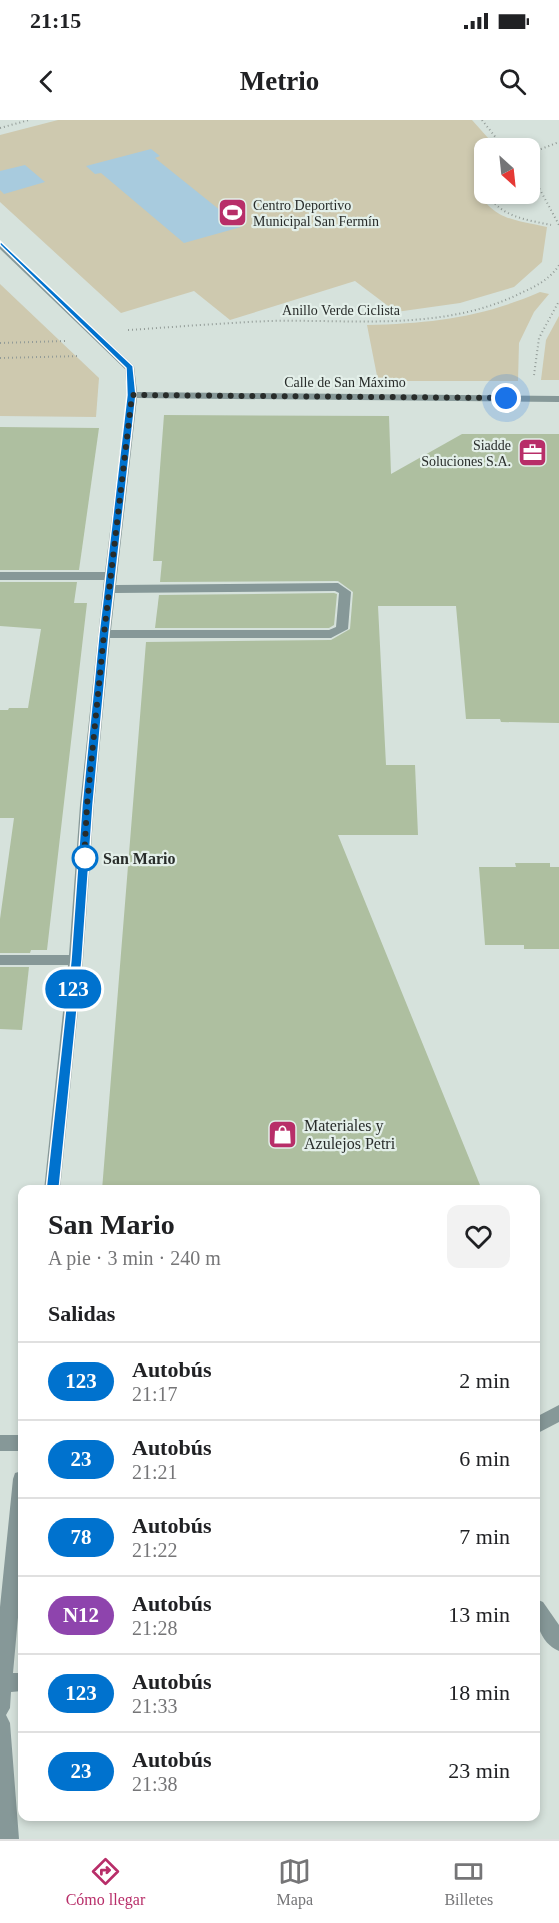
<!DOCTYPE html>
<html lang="es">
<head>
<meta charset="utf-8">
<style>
  :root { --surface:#fff; --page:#f2f2f2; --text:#202124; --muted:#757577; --line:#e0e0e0; --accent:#b82e69 }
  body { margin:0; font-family:Georgia,serif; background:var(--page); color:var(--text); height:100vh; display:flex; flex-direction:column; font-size:22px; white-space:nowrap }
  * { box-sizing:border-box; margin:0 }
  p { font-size:20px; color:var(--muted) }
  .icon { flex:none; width:33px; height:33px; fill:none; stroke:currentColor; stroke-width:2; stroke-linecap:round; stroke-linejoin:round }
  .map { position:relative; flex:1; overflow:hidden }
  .details { position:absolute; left:18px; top:1065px; width:522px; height:636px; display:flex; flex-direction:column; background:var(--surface); border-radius:12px; box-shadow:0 3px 9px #0003 }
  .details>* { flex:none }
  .badge { padding:0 12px; border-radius:20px; font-size:21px; line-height:39px }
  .needle { width:39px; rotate:153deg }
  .fabs { position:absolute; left:474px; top:18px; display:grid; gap:12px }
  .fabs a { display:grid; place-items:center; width:66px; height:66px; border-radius:12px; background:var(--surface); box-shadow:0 3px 9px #0003; font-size:30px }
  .you { position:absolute; width:30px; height:30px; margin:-15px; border:4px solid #fff; border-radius:50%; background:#1a73e8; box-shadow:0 0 0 9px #1a73e833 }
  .map>.badge { position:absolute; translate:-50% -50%; box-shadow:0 0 0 3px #fff }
  h2 { padding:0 30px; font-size:22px; line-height:54px }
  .round { display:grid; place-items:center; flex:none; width:63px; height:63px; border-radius:12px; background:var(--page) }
  .head { display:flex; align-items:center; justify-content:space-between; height:102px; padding:0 30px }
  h1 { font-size:28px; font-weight:700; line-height:45px }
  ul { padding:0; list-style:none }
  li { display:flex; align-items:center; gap:18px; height:78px; padding:0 30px; border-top:2px solid var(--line) }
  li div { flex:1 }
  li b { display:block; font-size:22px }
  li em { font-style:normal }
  li .badge { min-width:66px; font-weight:700; text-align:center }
  .status { display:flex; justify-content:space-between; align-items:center; height:42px; padding:0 30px; background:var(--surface); direction:ltr }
  .status svg { height:16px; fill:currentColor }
  header { display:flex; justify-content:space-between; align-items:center; height:78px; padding:0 30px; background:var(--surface); font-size:27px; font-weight:700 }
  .tab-bar { display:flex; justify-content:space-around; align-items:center; height:84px; border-top:2px solid var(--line); background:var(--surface); font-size:16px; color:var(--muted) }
  .tab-bar a { display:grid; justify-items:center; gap:3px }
  .tab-bar .current { color:var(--accent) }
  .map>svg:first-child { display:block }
  .green { fill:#cec9af }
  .water { fill:#a8cbde }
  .building { fill:#aebfa0 }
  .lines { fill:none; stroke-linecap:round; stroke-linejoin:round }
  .path { stroke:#929b97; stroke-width:2; stroke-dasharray:1 3; stroke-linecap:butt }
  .minor { fill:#869898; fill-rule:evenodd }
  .line { fill:#0072ce; stroke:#fff; stroke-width:1.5 }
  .walk { stroke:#282c2a; stroke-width:6; stroke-dasharray:0 10.8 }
  .stop-dot { fill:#fff; stroke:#0072ce; stroke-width:3 }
  .labels { text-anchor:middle; stroke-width:4.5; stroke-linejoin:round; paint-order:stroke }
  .far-poi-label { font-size:14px; fill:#282c2a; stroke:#e3efe9; text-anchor:start }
  .far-street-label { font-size:14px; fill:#282c2a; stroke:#e3efe9 }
  .stop-label { font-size:16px; font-weight:bold; fill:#282c2a; stroke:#e3efe9; text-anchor:start }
  .poi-label { font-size:16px; fill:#282c2a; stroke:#e3efe9; text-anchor:start }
</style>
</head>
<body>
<div class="status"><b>21:15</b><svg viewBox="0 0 49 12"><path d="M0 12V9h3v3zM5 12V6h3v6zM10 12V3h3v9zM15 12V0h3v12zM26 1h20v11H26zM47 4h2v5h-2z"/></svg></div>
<header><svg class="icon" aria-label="back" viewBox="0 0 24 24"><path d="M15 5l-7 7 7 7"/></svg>Metrio<svg class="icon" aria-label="search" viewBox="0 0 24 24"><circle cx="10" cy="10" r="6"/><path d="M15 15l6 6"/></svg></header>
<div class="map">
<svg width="559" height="1719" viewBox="0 0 559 1719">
  <rect width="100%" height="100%" fill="#d6e2dc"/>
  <!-- green -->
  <g class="green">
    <path d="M58,0H472L497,28H484V49L480,51L474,65C493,100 510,99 547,107L542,142L514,167L460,183L396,192L355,161L230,200L194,171L121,193L0,82V15Z"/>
    <path d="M0,164L99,258L96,297L0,296Z"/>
    <path d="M540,172L549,174L534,192L519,223L518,261H378L367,205C432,203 480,198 540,172Z"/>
    <path d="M559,196V260H541L546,220Z"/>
  </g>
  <!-- water -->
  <g class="water">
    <path d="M151,29L160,36L155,38L241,107L184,123L101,53L95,54L86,46Z"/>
    <path d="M25,45L45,62L4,74L0,70V51Z"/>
  </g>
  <!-- building -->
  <g class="building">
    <path d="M164,295L389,296L391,354L462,314H559V603L501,602L500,599H466L456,486H378L386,645H415L418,715H338L482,1070H102L146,522L331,520L350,509L353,472L338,461L160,462L162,441H153Z"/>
    <path d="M0,307L99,308L79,450H0Z"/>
    <path d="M0,462H77L74,483H87L47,830H31L30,833H0V799L14,698H0V590H8L9,588H28L41,509L0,506Z"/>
    <path d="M334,473L337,474L334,505L329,508H155L159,475Z"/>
    <path d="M515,743H550V747H559V829H524V825H485L479,747H516Z"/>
    <path d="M0,847H29L22,910L0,909Z"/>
  </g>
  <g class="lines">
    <!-- path -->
    <g class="path">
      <path d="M482,0L504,28"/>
      <path d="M0,8L29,0"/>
      <path d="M530,40L536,31L559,22"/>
      <path d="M530,51L559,105"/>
      <path d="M488,74C500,97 528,100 551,105"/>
      <path d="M128,210C175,207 222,203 269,201C354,199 445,212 523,172C537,166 551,158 559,145"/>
      <path d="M0,223L65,221"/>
      <path d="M0,238L80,236"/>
      <path d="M534,255L539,218L559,181"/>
    </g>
    <!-- minor -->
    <g class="minor">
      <path d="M0,121L134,246L137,272L559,276V282L137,278L116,465L338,463L351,472L348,509L331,518H110L94,685L83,840L60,1070H44L68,845H0V835H69L80,685L104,460H0V452H105L127,275L125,249L0,129ZM335,471L339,473L336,507L329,510H111L115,473Z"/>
      <path d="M559,1285V1302L536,1314V1297Z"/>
      <rect x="0" y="1315" width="22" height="16"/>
      <path d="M22,1351V1453L13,1553H22V1571L11,1572L10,1588L6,1595L10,1603L19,1719H0V1487L13,1359L15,1353Z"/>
      <path d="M536,1479L543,1482L559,1505V1531C539,1523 534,1498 536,1479Z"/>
    </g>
  </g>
  <!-- line -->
  <path class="line" d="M0,121L133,246L136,275L109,514L93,685L82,840L59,1070L52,1075L46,1070L71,840L82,685L99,514L127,275L126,248L0,125Z"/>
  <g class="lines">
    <!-- walk -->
    <path class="walk" d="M85,738L84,742L87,685L104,514L132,275L506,278"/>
  </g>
  <!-- icons -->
  <defs>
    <symbol id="stadium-square" viewBox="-11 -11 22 22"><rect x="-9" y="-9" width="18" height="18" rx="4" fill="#b82e69" stroke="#e3efe9"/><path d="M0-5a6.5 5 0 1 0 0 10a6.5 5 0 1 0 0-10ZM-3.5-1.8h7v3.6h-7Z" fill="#fff"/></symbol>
    <symbol id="office-square" viewBox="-11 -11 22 22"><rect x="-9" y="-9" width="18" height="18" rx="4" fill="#b82e69" stroke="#e3efe9"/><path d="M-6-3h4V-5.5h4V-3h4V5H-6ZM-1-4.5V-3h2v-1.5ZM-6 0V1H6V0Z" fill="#fff"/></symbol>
    <symbol id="shop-square" viewBox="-11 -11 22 22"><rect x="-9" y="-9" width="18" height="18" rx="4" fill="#b82e69" stroke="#e3efe9"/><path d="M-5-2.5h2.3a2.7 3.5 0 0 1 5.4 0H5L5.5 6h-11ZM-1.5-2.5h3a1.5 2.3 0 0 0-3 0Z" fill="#fff"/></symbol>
  </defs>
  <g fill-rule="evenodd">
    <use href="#stadium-square" x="216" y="76" width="33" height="33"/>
    <use href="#office-square" x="516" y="316" width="33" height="33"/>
    <use href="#shop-square" x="266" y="998" width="33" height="33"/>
  </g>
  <!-- markers -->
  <circle class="stop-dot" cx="85" cy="738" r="12"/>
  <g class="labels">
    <!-- far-poi labels -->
    <g class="far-poi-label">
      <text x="253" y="90">Centro Deportivo<tspan x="253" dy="16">Municipal San Fermín</tspan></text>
      <text x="511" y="330" text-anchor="end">Siadde<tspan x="511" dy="16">Soluciones S.A.</tspan></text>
    </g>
    <!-- far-street labels -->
    <g class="far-street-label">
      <text x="341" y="195">Anillo Verde Ciclista</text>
      <text x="345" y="267">Calle de San Máximo</text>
    </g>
    <!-- stop labels -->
    <g class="stop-label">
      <text x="103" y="744">San Mario</text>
    </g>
    <!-- poi labels -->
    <g class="poi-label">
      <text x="304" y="1011">Materiales y<tspan x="304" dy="18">Azulejos Petri</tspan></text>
    </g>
  </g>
</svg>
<div class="fabs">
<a><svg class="needle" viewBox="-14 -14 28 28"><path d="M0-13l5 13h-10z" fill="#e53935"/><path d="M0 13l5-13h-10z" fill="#757577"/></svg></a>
</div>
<div class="you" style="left:506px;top:278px"></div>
<b class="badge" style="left:73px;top:869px;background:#0072ce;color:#fff">123</b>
<section class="details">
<div class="head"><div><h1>San Mario</h1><p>A pie · 3 min · 240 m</p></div><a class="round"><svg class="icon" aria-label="heart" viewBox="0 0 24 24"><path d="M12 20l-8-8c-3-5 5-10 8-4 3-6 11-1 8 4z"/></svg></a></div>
<h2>Salidas</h2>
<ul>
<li><span class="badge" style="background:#0072ce;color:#fff">123</span><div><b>Autobús</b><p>21:17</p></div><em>2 min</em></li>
<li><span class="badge" style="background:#0072ce;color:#fff">23</span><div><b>Autobús</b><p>21:21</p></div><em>6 min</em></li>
<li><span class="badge" style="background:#0072ce;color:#fff">78</span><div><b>Autobús</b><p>21:22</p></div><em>7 min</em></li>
<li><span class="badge" style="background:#8e44ad;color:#fff">N12</span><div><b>Autobús</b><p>21:28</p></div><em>13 min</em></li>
<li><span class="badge" style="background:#0072ce;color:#fff">123</span><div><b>Autobús</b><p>21:33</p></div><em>18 min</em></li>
<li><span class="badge" style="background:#0072ce;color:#fff">23</span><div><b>Autobús</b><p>21:38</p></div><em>23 min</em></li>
</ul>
</section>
</div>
<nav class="tab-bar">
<a class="current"><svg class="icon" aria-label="directions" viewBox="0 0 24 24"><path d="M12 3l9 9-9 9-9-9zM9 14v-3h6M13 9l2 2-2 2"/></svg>Cómo llegar</a>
<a><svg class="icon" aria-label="map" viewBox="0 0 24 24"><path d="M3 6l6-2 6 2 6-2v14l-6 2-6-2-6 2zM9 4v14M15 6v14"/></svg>Mapa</a>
<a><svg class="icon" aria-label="tickets" viewBox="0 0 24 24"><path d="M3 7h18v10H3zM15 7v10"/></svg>Billetes</a>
</nav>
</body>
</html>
